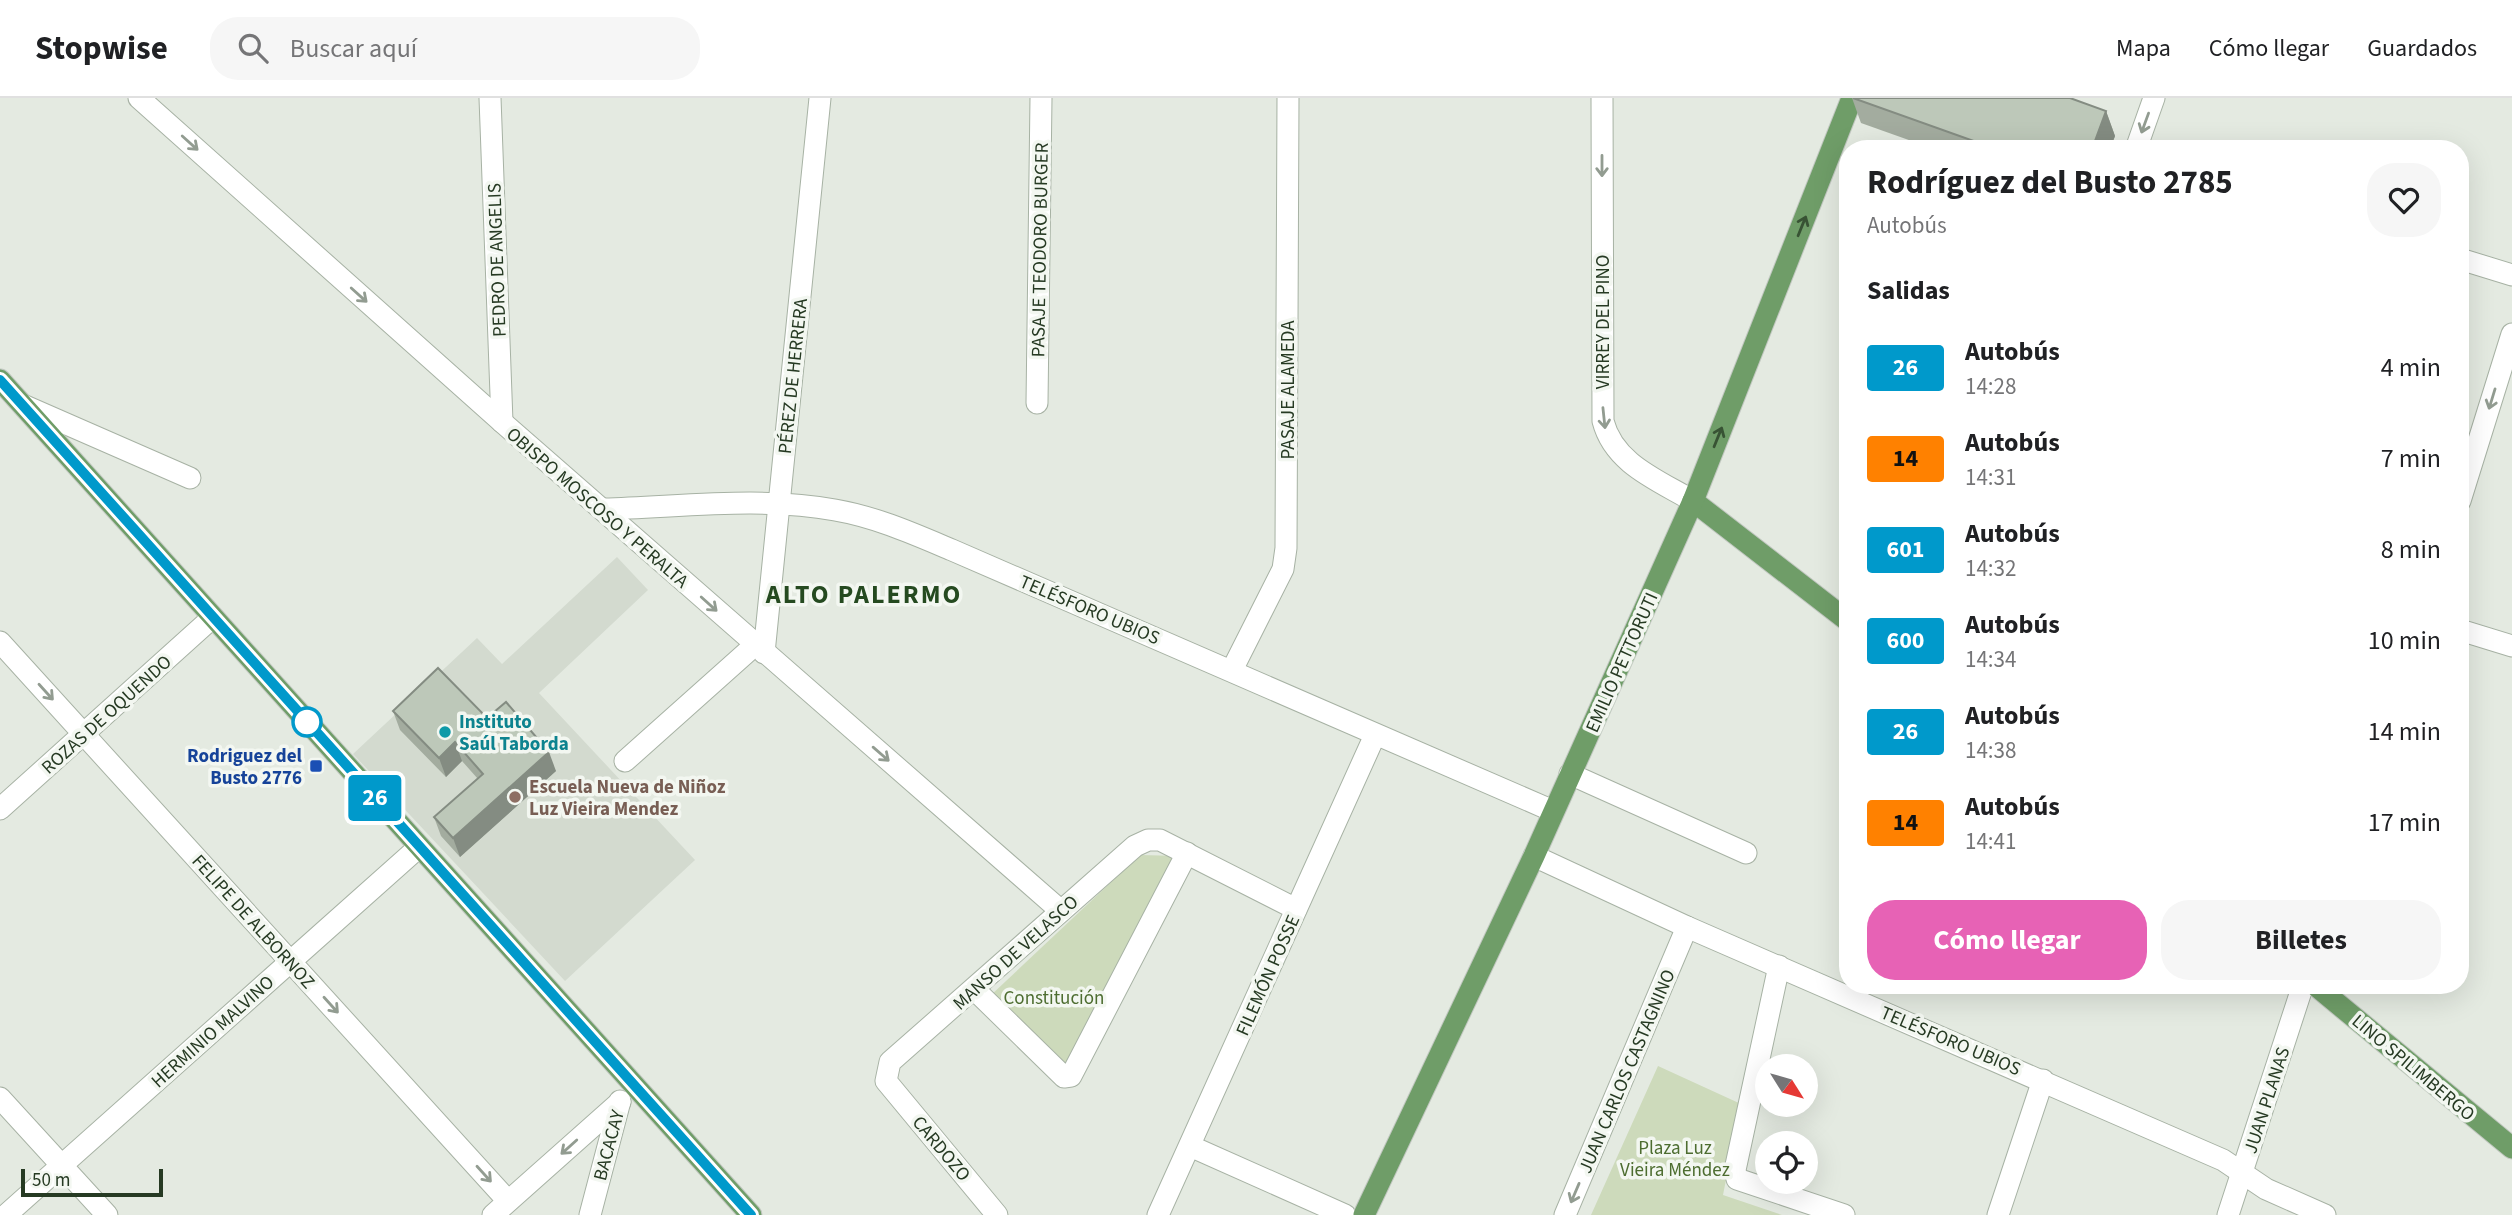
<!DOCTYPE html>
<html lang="es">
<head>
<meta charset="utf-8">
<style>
  :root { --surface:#fff; --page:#f6f6f6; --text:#202124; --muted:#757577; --line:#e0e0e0; --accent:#e762b5 }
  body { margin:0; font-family:"Source Sans 3",sans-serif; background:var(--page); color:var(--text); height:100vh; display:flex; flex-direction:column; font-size:26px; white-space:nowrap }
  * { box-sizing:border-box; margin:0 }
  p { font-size:23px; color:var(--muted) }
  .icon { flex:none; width:38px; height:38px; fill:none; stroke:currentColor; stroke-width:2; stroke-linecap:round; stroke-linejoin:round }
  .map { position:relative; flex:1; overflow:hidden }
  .sheet { position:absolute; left:1839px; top:42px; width:630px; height:854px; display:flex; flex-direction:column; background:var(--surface); border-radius:28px; box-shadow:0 7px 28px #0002 }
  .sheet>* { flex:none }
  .badge { padding:0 14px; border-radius:5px; font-size:24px; line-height:46px }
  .needle { width:46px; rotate:127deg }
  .fabs { position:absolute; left:1755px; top:956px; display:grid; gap:14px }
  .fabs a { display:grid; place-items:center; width:63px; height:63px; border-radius:50%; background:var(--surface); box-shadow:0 7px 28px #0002; font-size:35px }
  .scale { position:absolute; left:21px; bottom:18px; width:142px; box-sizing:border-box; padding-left:7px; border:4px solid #263a23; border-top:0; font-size:19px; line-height:24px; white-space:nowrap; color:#263a23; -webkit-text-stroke:5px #f3f7f1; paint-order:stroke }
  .map>.badge { position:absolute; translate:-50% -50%; box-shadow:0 0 0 4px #fff }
  h2 { padding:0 28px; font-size:26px; line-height:63px }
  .round { display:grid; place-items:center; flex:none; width:74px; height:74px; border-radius:28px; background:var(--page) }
  .head { display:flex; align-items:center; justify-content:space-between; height:119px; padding:0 28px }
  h1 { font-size:33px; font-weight:700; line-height:52px }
  .cta { display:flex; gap:14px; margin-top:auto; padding:14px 28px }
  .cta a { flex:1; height:80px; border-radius:28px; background:var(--accent); color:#fff; font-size:28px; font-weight:700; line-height:80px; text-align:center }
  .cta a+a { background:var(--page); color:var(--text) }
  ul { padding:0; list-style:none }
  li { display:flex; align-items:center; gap:21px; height:91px; padding:0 28px }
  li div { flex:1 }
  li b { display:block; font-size:26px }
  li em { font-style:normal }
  li .badge { min-width:77px; font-weight:700; text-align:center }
  header { display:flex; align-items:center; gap:42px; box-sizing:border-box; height:98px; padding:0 35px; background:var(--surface); border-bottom:2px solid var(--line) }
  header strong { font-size:33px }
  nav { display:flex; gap:38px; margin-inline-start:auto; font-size:24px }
  .search { width:490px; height:63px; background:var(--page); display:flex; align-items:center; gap:18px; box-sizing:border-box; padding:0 24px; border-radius:28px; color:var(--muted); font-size:26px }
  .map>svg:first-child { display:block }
  .built { fill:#d3dacf }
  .green { fill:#cddabb }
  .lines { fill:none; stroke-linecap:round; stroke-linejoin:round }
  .minor-casing { stroke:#a7b2a4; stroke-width:23 }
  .major-casing { stroke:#c2c8c1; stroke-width:23 }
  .minor { stroke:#fff; stroke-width:21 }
  .major { stroke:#6f9d68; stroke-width:21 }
  .wall { fill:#a3ac9f }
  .shaded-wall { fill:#848c82 }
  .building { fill:#bdc8b9; stroke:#848c82; stroke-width:2 }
  .oneway { stroke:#929c91 }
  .oneway2 { stroke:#385334 }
  .line-casing { stroke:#fff; stroke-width:16 }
  .line { stroke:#0099cb; stroke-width:10 }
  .stop-dot { fill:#fff; stroke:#0099cb; stroke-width:3.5 }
  .culture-dot { fill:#0f9aa8; stroke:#f3f7f1; stroke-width:2.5 }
  .transit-dot { fill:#1a4fb4; stroke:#f3f7f1; stroke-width:2.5 }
  .education-dot { fill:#8d6e63; stroke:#f3f7f1; stroke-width:2.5 }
  .labels { text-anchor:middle; stroke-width:7; stroke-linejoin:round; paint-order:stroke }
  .street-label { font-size:19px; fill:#263a23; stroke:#f3f7f1 }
  .culture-label { font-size:19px; font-weight:bold; fill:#0d838f; stroke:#f3f7f1; text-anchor:start }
  .transit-label { font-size:19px; font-weight:bold; fill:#164399; stroke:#f3f7f1; text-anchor:end }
  .education-label { font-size:19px; font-weight:bold; fill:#785e54; stroke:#f3f7f1; text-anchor:start }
  .park-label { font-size:19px; fill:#4d6d30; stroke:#f3f7f1 }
  .district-label { font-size:26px; font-weight:bold; letter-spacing:2px; fill:#254a20; stroke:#f3f7f1 }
</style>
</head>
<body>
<header>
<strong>Stopwise</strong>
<div class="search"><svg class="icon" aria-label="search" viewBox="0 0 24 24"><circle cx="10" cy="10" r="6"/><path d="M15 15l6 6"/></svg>Buscar aquí</div>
<nav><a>Mapa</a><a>Cómo llegar</a><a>Guardados</a></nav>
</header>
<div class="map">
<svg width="2512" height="1117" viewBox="0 0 2512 1117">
  <rect width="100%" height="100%" fill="#e4eae1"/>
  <!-- built -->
  <path class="built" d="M617,459L648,492L539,595L695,762L565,883L353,656L477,540L502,566Z"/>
  <!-- green -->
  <g class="green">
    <path d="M1140,757L1180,758L1066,969L989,899Z"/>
    <path d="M1658,968L1741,1006L1723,1097L1782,1117H1591Z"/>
  </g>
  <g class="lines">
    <defs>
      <g id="minor">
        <path d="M139,0L502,324L1061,813"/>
        <path d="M490,0L502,324"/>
        <path d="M1602,0L1603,323C1614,366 1658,382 1693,403"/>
        <path d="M2136,51L2154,0"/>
        <path d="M2460,161L2512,177"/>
        <path d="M1037,305L1041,0"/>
        <path d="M23,307L190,380"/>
        <path d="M2460,403L2512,236"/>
        <path d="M604,411C680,409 761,398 835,412C876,419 914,436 952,452L1553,713"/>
        <path d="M2460,532L2512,548"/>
        <path d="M0,544L508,1103"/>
        <path d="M764,555L820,0"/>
        <path d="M1232,572L1283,471L1286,450L1288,0"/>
        <path d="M625,663L755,547"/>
        <path d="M1570,676L1746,755"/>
        <path d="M0,711L212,520"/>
        <path d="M1534,758L1687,829L2223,1062L2266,1091L2325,1117"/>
        <path d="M1779,868L1735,1072L1737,1081L1844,1117"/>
        <path d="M974,891L1064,979L1071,978L1187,755"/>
        <path d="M0,1000L107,1117"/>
        <path d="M1190,1048L1345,1117"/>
        <path d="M6,1117L419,749"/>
        <path d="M493,1117L620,1004"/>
        <path d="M590,1117L620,1003"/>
        <path d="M997,1117L886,983L890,964L1135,748L1148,742H1160L1296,811"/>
        <path d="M1158,1117L1375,637"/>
        <path d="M1565,1117L1687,829"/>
        <path d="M1998,1117L2043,982"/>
        <path d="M2228,1117L2303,887"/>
      </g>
      <g id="major">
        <path d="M0,282L751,1117"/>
        <path d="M1693,403L1848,523"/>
        <path d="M2315,887L2512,1050"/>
        <path d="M1364,1117L1534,758L1693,403L1852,0"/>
      </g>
    </defs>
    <!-- minor casing -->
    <use href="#minor" class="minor-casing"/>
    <!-- major casing -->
    <use href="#major" class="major-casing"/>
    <!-- minor -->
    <use href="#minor" class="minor"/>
    <!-- major -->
    <use href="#major" class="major"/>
  </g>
  <!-- wall -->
  <g class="wall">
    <path d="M1852,0L2106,13L2115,38L2110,51H1934L1861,25Z"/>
    <path d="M393,613L487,620L556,673L460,759L441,738L434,719L478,681L462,663L446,679L400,632Z"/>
  </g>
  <!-- shaded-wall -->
  <g class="shaded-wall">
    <path d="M2106,13L2115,38L2110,51H2092Z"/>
    <path d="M455,644L462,663L446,679L439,660Z"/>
    <path d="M549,654L556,673L460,759L453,740Z"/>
  </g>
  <!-- building -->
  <g class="building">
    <path d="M1853,0H2070L2106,13L2092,51H1996Z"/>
    <path d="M438,570L487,620L506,604L549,654L453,740L434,719L483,676L455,644L439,660L393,613Z"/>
  </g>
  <!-- one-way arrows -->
  <defs><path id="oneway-shaft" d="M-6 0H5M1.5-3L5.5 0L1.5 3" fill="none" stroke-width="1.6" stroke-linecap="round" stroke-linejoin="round" transform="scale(1.75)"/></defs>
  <g class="oneway">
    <use href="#oneway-shaft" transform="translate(2145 25) rotate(110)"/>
    <use href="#oneway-shaft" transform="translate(190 45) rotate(42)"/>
    <use href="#oneway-shaft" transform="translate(1602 68) rotate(90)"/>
    <use href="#oneway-shaft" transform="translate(359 197) rotate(42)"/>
    <use href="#oneway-shaft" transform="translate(2492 301) rotate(107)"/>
    <use href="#oneway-shaft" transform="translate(1604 320) rotate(84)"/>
    <use href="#oneway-shaft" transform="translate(709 506) rotate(42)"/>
    <use href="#oneway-shaft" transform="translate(46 594) rotate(48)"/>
    <use href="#oneway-shaft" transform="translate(881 656) rotate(41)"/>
    <use href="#oneway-shaft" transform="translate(331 907) rotate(48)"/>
    <use href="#oneway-shaft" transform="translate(569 1049) rotate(138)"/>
    <use href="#oneway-shaft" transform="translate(484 1076) rotate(48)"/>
    <use href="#oneway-shaft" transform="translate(1575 1095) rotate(113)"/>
  </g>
  <g class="oneway2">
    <use href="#oneway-shaft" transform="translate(1802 128) rotate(-68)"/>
    <use href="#oneway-shaft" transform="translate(1718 339) rotate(-68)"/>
  </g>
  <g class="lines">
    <defs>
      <path id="line" d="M0,282L751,1117"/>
    </defs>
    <!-- line casing -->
    <use href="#line" class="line-casing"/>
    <!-- line -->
    <use href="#line" class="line"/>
  </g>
  <!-- markers -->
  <circle class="stop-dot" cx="307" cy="624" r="14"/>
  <circle class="culture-dot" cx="445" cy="634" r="7"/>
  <rect class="transit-dot" x="309" y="661" width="14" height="14" rx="3.5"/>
  <circle class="education-dot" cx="515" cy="699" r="7"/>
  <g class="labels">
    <!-- street labels -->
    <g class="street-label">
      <text transform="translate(1039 152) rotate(-89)" y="7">PASAJE TEODORO BURGER</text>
      <text transform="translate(496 162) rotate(-92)" y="7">PEDRO DE ANGELIS</text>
      <text transform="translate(1602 224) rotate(-90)" y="7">VIRREY DEL PINO</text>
      <text transform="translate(792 278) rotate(-84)" y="7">PÉREZ DE HERRERA</text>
      <text transform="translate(1287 292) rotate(-90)" y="7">PASAJE ALAMEDA</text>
      <text transform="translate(598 409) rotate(41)" y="7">OBISPO MOSCOSO Y PERALTA</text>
      <text transform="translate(1090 511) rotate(23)" y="7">TELÉSFORO UBIOS</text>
      <text transform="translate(1621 564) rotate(-66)" y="7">EMILIO PETTORUTI</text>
      <text transform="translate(106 616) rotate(-42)" y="7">ROZAS DE OQUENDO</text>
      <text transform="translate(254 823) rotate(48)" y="7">FELIPE DE ALBORNOZ</text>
      <text transform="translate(1015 854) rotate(-42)" y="7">MANSO DE VELASCO</text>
      <text transform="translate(1267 877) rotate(-66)" y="7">FILEMÓN POSSE</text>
      <text transform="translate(212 933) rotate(-42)" y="7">HERMINIO MALVINO</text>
      <text transform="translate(1951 942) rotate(23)" y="7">TELÉSFORO UBIOS</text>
      <text transform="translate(2414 969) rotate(40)" y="7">LINO SPILIMBERGO</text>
      <text transform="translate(1626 973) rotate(-67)" y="7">JUAN CARLOS CASTAGNINO</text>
      <text transform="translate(2266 1002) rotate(-72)" y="7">JUAN PLANAS</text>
      <text transform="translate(608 1047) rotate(-75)" y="7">BACACAY</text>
      <text transform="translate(942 1050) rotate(50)" y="7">CARDOZO</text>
    </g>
    <!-- culture labels -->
    <g class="culture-label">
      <text x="459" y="630">Instituto<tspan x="459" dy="22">Saúl Taborda</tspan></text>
    </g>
    <!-- transit labels -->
    <g class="transit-label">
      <text x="302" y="664">Rodriguez del<tspan x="302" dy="22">Busto 2776</tspan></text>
    </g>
    <!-- education labels -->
    <g class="education-label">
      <text x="529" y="695">Escuela Nueva de Niñoz<tspan x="529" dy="22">Luz Vieira Mendez</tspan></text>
    </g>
    <!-- park labels -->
    <g class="park-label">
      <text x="1054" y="906">Constitución</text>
      <text x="1675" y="1056">Plaza Luz<tspan x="1675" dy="22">Vieira Méndez</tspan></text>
    </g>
    <!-- district labels -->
    <g class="district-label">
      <text x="864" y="505">ALTO PALERMO</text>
    </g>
  </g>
</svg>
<div class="fabs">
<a><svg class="needle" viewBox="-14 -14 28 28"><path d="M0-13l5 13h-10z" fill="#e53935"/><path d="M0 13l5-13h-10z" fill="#757577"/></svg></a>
<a><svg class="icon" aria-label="locate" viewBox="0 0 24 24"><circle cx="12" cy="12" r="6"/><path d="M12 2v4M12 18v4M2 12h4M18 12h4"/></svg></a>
</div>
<div class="scale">50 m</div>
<b class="badge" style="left:375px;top:700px;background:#0099cb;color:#fff">26</b>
<section class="sheet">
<div class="head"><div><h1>Rodríguez del Busto 2785</h1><p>Autobús</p></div><a class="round"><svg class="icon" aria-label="heart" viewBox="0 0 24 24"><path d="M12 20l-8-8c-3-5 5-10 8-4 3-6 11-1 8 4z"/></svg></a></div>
<h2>Salidas</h2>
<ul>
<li><span class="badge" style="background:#0099cb;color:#fff">26</span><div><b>Autobús</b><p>14:28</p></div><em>4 min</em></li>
<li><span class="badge" style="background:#ff8100;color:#111">14</span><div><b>Autobús</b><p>14:31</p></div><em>7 min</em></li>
<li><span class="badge" style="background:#0099cb;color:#fff">601</span><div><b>Autobús</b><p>14:32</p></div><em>8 min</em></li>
<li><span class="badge" style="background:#0099cb;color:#fff">600</span><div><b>Autobús</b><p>14:34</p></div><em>10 min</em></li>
<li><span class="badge" style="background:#0099cb;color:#fff">26</span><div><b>Autobús</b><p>14:38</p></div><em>14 min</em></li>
<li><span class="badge" style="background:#ff8100;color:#111">14</span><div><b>Autobús</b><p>14:41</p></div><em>17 min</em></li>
</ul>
<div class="cta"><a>Cómo llegar</a><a>Billetes</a></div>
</section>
</div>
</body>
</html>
